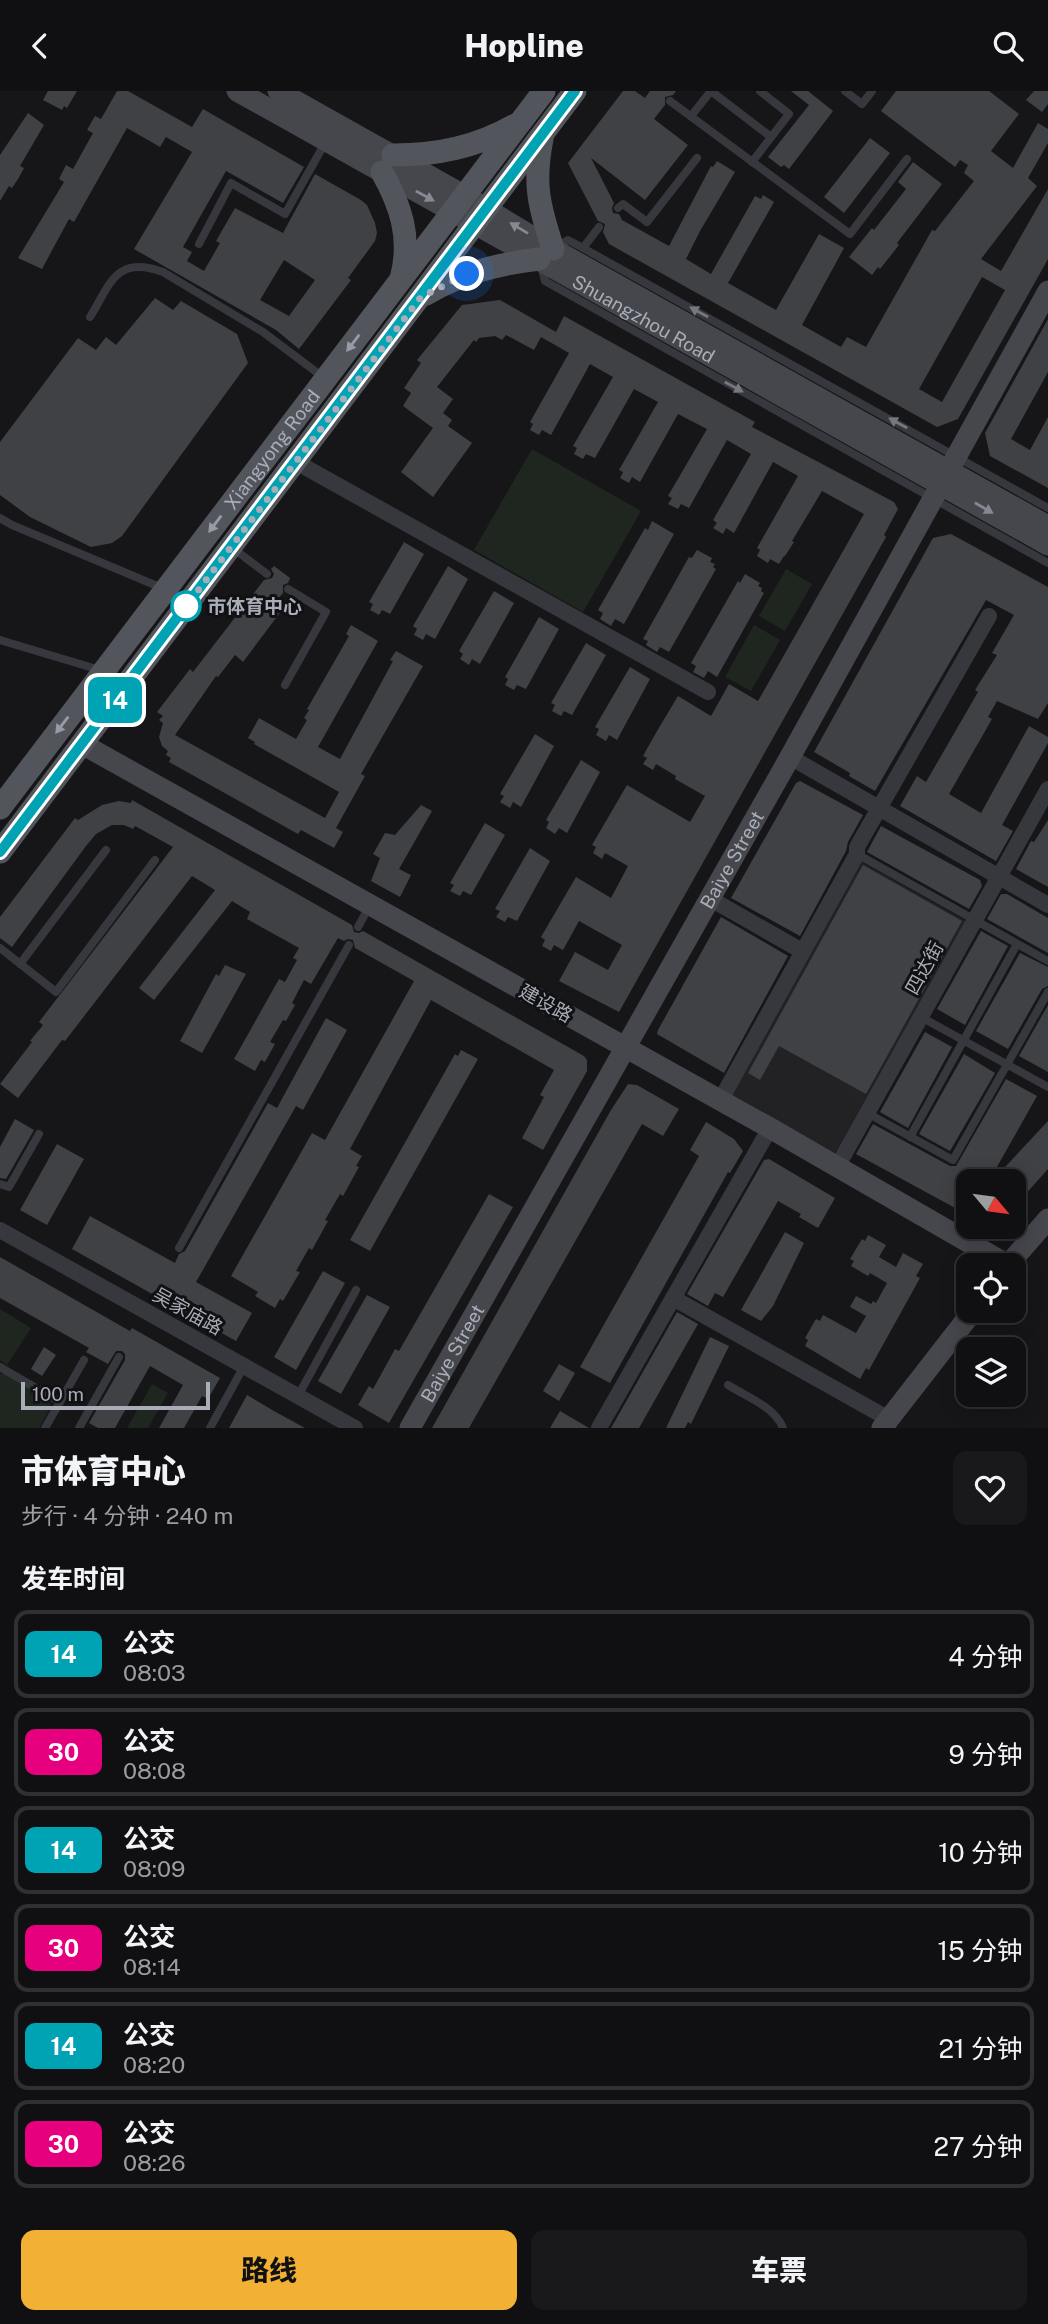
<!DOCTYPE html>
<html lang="zh">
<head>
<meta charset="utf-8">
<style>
  :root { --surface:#101012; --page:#19191b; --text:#f1f3f6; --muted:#9c9d9f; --line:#303032; --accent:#f2b134 }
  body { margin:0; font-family:"Public Sans","Noto Sans SC",sans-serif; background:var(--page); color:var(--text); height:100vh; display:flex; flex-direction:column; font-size:26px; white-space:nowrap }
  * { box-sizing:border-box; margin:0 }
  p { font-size:23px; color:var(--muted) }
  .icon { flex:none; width:38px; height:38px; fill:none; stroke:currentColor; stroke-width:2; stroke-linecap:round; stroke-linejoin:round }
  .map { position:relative; height:1337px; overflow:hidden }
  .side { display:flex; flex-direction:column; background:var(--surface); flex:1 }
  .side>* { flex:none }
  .badge { padding:0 14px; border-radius:10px; font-size:24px; line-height:46px }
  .needle { width:46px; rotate:119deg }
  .buttons { position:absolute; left:956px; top:1078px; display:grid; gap:14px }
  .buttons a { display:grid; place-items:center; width:70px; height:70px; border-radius:14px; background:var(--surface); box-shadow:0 4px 18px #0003,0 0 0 2px var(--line); font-size:35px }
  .scale { position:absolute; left:21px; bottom:18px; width:189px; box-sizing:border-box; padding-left:7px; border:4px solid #a8adb8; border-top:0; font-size:19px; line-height:24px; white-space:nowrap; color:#a8adb8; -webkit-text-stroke:5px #111113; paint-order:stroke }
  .you { position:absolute; width:35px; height:35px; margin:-18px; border:5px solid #fff; border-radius:50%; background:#1a73e8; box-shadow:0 0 0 10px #1a73e833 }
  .map>.badge { position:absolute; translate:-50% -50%; box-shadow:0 0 0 4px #fff }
  h2 { padding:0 21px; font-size:26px; line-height:63px }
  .round { display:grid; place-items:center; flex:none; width:74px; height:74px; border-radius:14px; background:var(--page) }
  .head { display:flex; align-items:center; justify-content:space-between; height:119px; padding:0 21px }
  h1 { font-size:33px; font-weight:800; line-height:52px }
  .action { display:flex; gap:14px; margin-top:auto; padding:14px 21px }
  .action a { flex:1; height:80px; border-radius:14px; background:var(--accent); color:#111; font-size:28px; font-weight:800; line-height:80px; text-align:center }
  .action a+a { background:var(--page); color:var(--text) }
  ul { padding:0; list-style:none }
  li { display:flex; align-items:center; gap:21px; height:88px; margin:0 14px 10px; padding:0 7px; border:4px solid var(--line); border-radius:14px }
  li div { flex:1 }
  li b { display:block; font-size:26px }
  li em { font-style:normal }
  li .badge { min-width:77px; font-weight:700; text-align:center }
  header { display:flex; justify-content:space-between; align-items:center; height:91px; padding:0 21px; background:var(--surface); font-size:32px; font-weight:800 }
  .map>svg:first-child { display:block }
  .built { fill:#222225 }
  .green { fill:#1e261f }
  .building { fill:#404145; fill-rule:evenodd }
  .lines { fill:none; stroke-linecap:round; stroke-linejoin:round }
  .lane { stroke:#37383d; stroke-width:8 }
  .street { stroke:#37383d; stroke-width:16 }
  .secondary { stroke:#45474d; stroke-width:21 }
  .primary { stroke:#53555c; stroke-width:23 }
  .oneway { fill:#858993 }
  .oneway2 { fill:#757881 }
  .oneway3 { fill:#979ba6 }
  .line-casing { stroke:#fff; stroke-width:16 }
  .line { stroke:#00a3b4; stroke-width:10 }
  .walk { stroke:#a8adb8; stroke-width:7; stroke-dasharray:0 12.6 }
  .stop-dot { fill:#fff; stroke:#00a3b4; stroke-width:3.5 }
  .labels { text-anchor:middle; stroke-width:6; stroke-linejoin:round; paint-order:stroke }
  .street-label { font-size:19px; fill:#a8adb8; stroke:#111113 }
  .stop-label { font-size:19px; font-weight:bold; fill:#a8adb8; stroke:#111113; text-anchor:start }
</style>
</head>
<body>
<header><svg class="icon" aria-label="back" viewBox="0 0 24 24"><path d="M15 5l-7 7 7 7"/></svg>Hopline<svg class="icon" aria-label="search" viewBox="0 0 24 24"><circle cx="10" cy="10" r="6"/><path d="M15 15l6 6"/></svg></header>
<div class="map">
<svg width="1048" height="1337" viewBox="0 0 1048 1337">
  <rect width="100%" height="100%" fill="#161618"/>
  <!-- built -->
  <path class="built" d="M862,771L966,830L835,1062L730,1003Z"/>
  <!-- green -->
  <g class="green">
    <path d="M532,358L641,420L583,521L474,459Z"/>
    <path d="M786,478L812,493L785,540L759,525Z"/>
    <path d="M754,534L780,549L751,600L725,586Z"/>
    <path d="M0,1218L31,1237L7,1274L0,1269Z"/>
    <path d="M0,1283H9L49,1309L50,1317L39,1337H0Z"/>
    <path d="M152,1293L168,1302L148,1337H127Z"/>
  </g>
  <!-- building -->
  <g class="building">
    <path d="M48,0H77L67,17L64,15L62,19L43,9Z"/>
    <path d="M117,0H128L192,36L203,18L304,76L283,112L226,80L183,156L192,161L187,170L204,180L220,152L216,150L235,117L283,142L315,83L361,109L367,114L375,132L377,142L375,150L348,187L351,189L299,258L276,239L134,158L192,61L166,46L160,56L127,37L74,131L69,128L42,178L18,167L64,91L59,88L66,74L73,78L93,42L87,39L95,25L101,28ZM284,169L315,189L289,225L260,209Z"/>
    <path d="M623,0H635L645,7L650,0H676L673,4L665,6V14L654,28L688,54L645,109L591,67L614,112L612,117L613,122L619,123L622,129L669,155L711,75L713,76L717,70L735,81L700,140L686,168L711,183L755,105L761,108L763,104L774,111L728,192L776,219L819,143L844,157L802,234L841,256L847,246L866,256L932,139L935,140L974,90L964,82L968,74L960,69L955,76L881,20L896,0H989L1019,23L991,60L1013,77L1038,32L1048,38V52L1028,87L1037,95L981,168L1001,180L1048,98V168L958,328L937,336L609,153L603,141L605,133L598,130L568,72ZM982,186L1005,199L942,311L919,298Z"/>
    <path d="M791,0H808L833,20L789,78L784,74L781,76L768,66L809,14Z"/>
    <path d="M1034,0H1048V13L1042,21L1026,9Z"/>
    <path d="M28,22L44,34L20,75L24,77L18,88L12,97L9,95L0,110V64Z"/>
    <path d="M870,47L890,62L844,122L824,106Z"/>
    <path d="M913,71L942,93L897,152L899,154L880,178L878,176L872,184L849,166L872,137L874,139L906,98L898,91Z"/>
    <path d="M155,207L173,219L181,210L237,243L248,272L122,445L112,452L91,456L30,426L0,404V351L78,247L96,259L106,246L116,254Z"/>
    <path d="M500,209L556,241L564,225L755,331L752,336L894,411L898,418L884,444L886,446L619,921L559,890L575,861L608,879L622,854L579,830L563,859L554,854L551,860L542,855L545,849L541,846L576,786L611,807L628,775L605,762L602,768L593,762L596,756L592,754L627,694L690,731L705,705L675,688L676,685L656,673L653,679L643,673L647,667L643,665L657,640L678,605L711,625L729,593L758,610L864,423L822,400L792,450L794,451L785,465H784L779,473L770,468L768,472L757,465L760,459L757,457L798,385L773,371L734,442L726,437L723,443L713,437L717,432L713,429L751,363L727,349L689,417L681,413L678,418L668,413L672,407L668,405L707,338L678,323L640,391L632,386L629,392L620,387L623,381L619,379L658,311L634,298L595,367L586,363L583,368L574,363L577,357L573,355L613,286L590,273L551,344L542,339L539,344L530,339L533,333L530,331L569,262L541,246L534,259L506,244L502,249L495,245L479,247L476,251L474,249L437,296L453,308L443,322L452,329L448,335L472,352L433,406L401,381L433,337L403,315L411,302L404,297L421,272L417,269L462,214Z"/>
    <path d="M1048,228V281L1011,348L1030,359L1048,326V397L990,365L985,342Z"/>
    <path d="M652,430L674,443L624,533L615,528L611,535L600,528L603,522L598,519L645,437L648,439Z"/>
    <path d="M951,443L1048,496V612L1038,628L997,610L988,626L992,628L949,703L981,722L1029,635L1048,646V652L1002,734L1013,740L996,770L900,715L917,685L926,691L978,601L975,599L997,564L992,562L1014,524L986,509L875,700L849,685L850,682L814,661L933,447Z"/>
    <path d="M404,451L424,463L390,523L382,519L379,524L370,519L373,513L369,511Z"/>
    <path d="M697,459L712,467L710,471L715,473L713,476L716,478L669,561L660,556L657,561L646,554L648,550L643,548L689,466L692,467Z"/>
    <path d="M274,475L290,487L288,492L283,494V502L277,509L285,515L243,571L235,564L218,586L216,585L175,644L325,727L339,701L254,653L255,651L248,647L259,627L296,648L307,629L304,627L309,619L307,618L349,545L346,543L351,534L378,550L318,656L340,668L393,570L390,569L396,560L423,575L361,683L365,685L336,737L343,741L334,757L301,739L298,743L169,671L171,667L166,664L168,660L162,655L159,646L163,632L159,629L163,625L157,621L190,578L193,581L264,489L272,487L274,483L271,478Z"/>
    <path d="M448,475L468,488L435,548L426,543L423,549L414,544L417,538L413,535Z"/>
    <path d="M745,483L760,492L758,495L762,497L761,500L764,502L717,586L708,580L704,587L693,581L696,575L691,572L738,490L740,492Z"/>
    <path d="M494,500L514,512L480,573L472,568L469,574L460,568L463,563L459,560Z"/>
    <path d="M539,526L559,538L526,598L517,594L514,599L505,594L508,588L505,586Z"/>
    <path d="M586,552L606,564L572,624L564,620L561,625L552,620L555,614L551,612Z"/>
    <path d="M630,576L650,588L617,649L609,644L606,650L596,644L599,638L595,636Z"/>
    <path d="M535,643L554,655L521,716L513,711L510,717L500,711L504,705L500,703Z"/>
    <path d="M581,669L600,681L567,742L559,737L555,743L546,737L549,731L546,729Z"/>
    <path d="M800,690L863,724L848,751L846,760L800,845L731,807L796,692Z"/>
    <path d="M132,709L352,834L354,841L359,842L363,840L584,965L587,969V980L543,1059L522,1047L544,1006L540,1004L554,979L431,909L350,1058L362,1065L356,1075L359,1076L343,1105L340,1103L325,1129L328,1130L312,1159L309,1157L296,1180L300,1181L283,1210L280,1208L275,1217L255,1205L258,1201L231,1185L312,1042L325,1049L414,890L355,857L353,849L348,848L344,850L338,847L311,893L304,889L292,912L295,914L286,930L283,929L270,951L275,953L265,971L261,969L255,980L234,968L279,888L285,891L297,869L293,867L299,857L247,828L250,821L232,810L154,909L139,897L215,799L192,785L65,950L62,949L18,1007L0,993L32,951L30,950L43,934L39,931L173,756L135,735L133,738L124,734H112L96,743L86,755L12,856L0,847V826L75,727L78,729L102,714L119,710L131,712Z"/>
    <path d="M421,714L432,720L399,778L411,784L400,806L371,790L380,767L373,763L385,742L395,744Z"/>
    <path d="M1048,729V796L1016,778L1031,750L1034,751Z"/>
    <path d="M485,732L505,744L471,804L463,800L460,805L450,800L454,794L450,792Z"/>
    <path d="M881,735L980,789L982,795L969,818L867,761Z"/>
    <path d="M530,757L550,770L517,830L508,826L505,831L496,826L500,820L495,818Z"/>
    <path d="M863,774L962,830L866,1003L779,955L760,989L748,982Z"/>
    <path d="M1001,803H1007L1048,827V862L987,828Z"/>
    <path d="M721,826L788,865L724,982L657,943L658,939Z"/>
    <path d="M981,840L1008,855L965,934L937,918Z"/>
    <path d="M1020,862L1048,876V895L1042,898L1008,958L976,940Z"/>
    <path d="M225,874L246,883L202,962L180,950L216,883L219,885Z"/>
    <path d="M1048,914V981L1019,965Z"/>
    <path d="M326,927L347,939L303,1019L296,1015L196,1191L252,1222L236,1250L72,1158L90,1125L175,1172L179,1163L185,1160L268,1012L277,1017Z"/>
    <path d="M925,941L952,956L908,1037L880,1021Z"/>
    <path d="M461,959L478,968L370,1160L350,1149L455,963L458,965Z"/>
    <path d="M964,963L995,982L950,1060L919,1043Z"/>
    <path d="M1006,988L1037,1005L989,1090H968V1124L856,1063L873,1033L950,1075H956Z"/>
    <path d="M628,993L637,994L679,1018L663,1045L642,1033L469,1337H432L611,1019Z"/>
    <path d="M15,1028L34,1039L6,1088L0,1087V1056Z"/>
    <path d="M1048,1030V1078L1013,1117V1090H992Z"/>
    <path d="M706,1031L734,1048L743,1060L730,1082L728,1081L610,1292L580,1276L699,1065L690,1059Z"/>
    <path d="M57,1053L84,1068L47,1134L20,1119Z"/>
    <path d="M769,1068L835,1107L818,1137L799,1126L801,1123L778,1110L723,1206L715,1202L708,1215L687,1203L764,1069Z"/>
    <path d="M489,1103L513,1116L389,1332L358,1314L369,1295L373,1298L395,1258L399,1260Z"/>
    <path d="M785,1141L804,1152L773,1215L761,1230L741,1219Z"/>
    <path d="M868,1144L886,1154L879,1166L896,1176L903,1162L923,1173L916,1185L920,1187L869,1279L866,1277L860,1288L805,1255L808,1249L805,1247L816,1228L820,1230L823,1224L856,1242L866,1225L850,1216L856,1205L871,1213L873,1210L876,1212L887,1192L870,1182L868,1185L851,1175L854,1170L850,1168L862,1148L865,1150Z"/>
    <path d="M0,1166L130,1240L132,1237L220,1287L208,1308L202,1305L184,1337H159L183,1294L150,1275L115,1337H98L89,1332L125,1269V1263L122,1260H116L108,1273L86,1261L89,1257L0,1207Z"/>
    <path d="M323,1180L345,1192L296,1279L274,1266Z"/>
    <path d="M367,1204L390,1216L341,1303L318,1290Z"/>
    <path d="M677,1221L698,1233L639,1337H611Z"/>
    <path d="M710,1246L729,1255L691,1333L688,1331L685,1337H666Z"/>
    <path d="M44,1256L56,1264L42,1285L31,1278Z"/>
    <path d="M559,1273L575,1282L559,1310L543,1300Z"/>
    <path d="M247,1304L274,1320L305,1337H229Z"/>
    <path d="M560,1320L589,1337H550Z"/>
  </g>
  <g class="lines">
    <!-- lane -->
    <g class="lane">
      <path d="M845,0L862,13L872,0"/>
      <path d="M670,10L850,143L907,68"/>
      <path d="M691,25L711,0L771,46"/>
      <path d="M752,71L789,23L760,0"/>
      <path d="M618,117L623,113L647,131L697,67"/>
      <path d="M199,153L231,92L285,123L325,52"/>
      <path d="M556,156L568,149L583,157L1048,417"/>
      <path d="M583,157L599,136"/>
      <path d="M541,175L545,190L1048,472"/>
      <path d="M90,226C111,192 116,164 163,181L263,241L323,286"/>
      <path d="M0,427L12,434L162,497"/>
      <path d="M234,458L267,483"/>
      <path d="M0,549L100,579"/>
      <path d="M285,594L326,521L288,498"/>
      <path d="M857,763L1048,870"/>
      <path d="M358,836L370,814"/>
      <path d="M0,857L56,901L155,769"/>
      <path d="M20,873L106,759"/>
      <path d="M921,926L1048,996"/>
      <path d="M867,1022L953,1069L1048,901"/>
      <path d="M910,1046L1017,853"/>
      <path d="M0,1093L9,1096L39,1043"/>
      <path d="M179,1157L349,854"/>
      <path d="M0,1276L60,1311"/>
      <path d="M728,1294C747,1306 775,1316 783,1337"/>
      <path d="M298,1305L356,1199"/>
      <path d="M45,1337L84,1269"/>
      <path d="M79,1337L119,1266"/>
      <path d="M210,1337L244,1275"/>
    </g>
    <!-- street -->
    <g class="street">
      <path d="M296,371L708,601"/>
      <path d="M790,666L1048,814"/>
      <path d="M709,807L802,860"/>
      <path d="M720,1010L857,763V756L989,525"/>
      <path d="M837,1076L1048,698"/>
      <path d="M0,1139L355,1337"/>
      <path d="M673,1207L889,1328"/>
      <path d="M599,1337L770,1037"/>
    </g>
    <!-- secondary -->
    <g class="secondary">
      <path id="s1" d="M237,0L1048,454"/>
      <path d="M278,0L465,105L553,158L1048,435"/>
      <path d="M82,653L770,1037L1008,1174"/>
      <path d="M1008,1174L1048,1128"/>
      <path id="s2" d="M410,1337L790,666L1048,200"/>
      <path d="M882,1337L973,1220"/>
    </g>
    <!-- primary -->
    <g class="primary">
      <path d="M542,48C533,93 539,115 553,158"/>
      <path d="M393,64C438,64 476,56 515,34"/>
      <path d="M382,81C401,115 411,146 402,184"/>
      <path d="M426,203C462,182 498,173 539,168"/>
      <path id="s3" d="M0,717L544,0"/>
      <path d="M0,761L575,0"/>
    </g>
  </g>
  <!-- one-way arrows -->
  <defs><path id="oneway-solid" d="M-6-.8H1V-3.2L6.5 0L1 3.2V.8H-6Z" transform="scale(1.75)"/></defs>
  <g class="oneway">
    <use href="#oneway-solid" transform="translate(425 105) rotate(29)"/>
    <use href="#oneway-solid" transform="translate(519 137) rotate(-149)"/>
    <use href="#oneway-solid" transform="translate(984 417) rotate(30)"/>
  </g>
  <g class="oneway2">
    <use href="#oneway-solid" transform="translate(699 221) rotate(-151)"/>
    <use href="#oneway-solid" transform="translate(734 296) rotate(29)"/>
    <use href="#oneway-solid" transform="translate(898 332) rotate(-151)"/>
  </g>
  <g class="oneway3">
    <use href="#oneway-solid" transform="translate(353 252) rotate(127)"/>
    <use href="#oneway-solid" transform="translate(215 433) rotate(127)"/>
    <use href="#oneway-solid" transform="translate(62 634) rotate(127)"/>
  </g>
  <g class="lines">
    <defs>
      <path id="line" d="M0,761L575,0"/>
    </defs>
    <!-- line casing -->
    <use href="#line" class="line-casing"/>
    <!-- line -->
    <use href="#line" class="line"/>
    <!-- walk -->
    <path class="walk" d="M186,515L181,522L421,206L467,183"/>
  </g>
  <!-- markers -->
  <circle class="stop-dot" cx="186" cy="515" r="14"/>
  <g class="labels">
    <!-- street labels -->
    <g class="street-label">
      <text dy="7" stroke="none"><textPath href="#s1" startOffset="466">Shuangzhou Road</textPath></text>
      <text dy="7" stroke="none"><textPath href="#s3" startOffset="450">Xiangyong Road</textPath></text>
      <text dy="7" stroke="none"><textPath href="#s2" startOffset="653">Baiye Street</textPath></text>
      <text transform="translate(924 877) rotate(-61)" y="7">四达街</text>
      <text transform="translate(546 912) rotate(29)" y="7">建设路</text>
      <text transform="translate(188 1220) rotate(29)" y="7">吴家庙路</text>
      <text dy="7" stroke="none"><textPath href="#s2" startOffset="86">Baiye Street</textPath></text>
    </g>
    <!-- stop labels -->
    <g class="stop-label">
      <text x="207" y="522">市体育中心</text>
    </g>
  </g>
</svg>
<div class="buttons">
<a><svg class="needle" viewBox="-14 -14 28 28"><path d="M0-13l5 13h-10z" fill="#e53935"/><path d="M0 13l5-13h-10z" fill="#9c9d9f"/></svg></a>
<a><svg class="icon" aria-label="locate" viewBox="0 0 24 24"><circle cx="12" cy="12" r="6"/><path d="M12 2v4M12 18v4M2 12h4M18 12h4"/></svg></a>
<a><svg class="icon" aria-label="layers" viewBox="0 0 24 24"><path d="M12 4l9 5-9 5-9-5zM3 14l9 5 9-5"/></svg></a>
</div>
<div class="scale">100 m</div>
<div class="you" style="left:467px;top:183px"></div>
<b class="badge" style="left:115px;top:609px;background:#00a3b4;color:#fff">14</b>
</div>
<section class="side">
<div class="head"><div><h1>市体育中心</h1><p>步行 · 4 分钟 · 240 m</p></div><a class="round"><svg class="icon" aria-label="heart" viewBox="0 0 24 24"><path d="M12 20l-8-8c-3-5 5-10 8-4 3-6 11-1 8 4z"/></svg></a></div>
<h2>发车时间</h2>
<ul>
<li><span class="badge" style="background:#00a3b4;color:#fff">14</span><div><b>公交</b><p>08:03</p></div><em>4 分钟</em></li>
<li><span class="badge" style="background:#e6007e;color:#fff">30</span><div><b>公交</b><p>08:08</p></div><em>9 分钟</em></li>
<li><span class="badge" style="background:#00a3b4;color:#fff">14</span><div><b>公交</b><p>08:09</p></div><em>10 分钟</em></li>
<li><span class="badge" style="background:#e6007e;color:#fff">30</span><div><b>公交</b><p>08:14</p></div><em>15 分钟</em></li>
<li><span class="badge" style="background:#00a3b4;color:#fff">14</span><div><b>公交</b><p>08:20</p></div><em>21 分钟</em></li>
<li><span class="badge" style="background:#e6007e;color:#fff">30</span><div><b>公交</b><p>08:26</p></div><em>27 分钟</em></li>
</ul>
<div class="action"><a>路线</a><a>车票</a></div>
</section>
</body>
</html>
